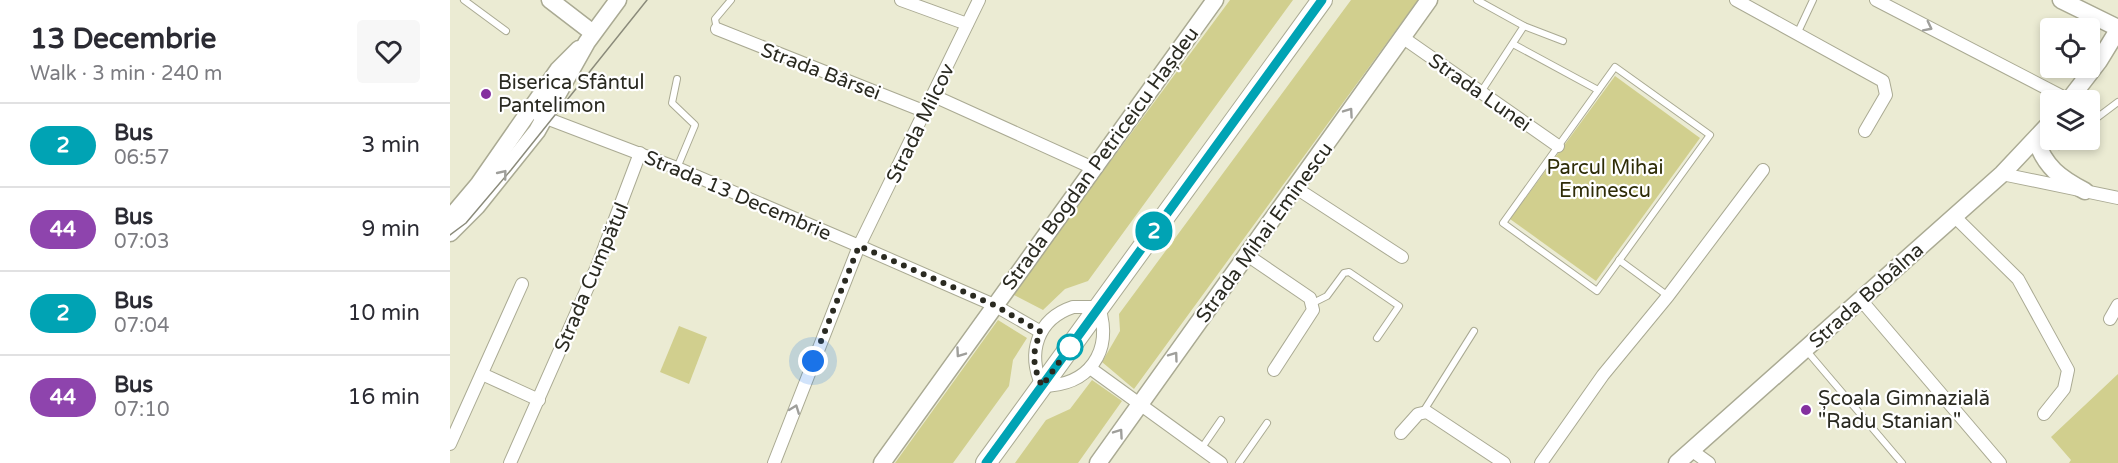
<!DOCTYPE html>
<html lang="en">
<head>
<meta charset="utf-8">
<style>
  :root { --surface:#fff; --page:#f7f7f7; --text:#2b2b33; --muted:#7c7c81; --line:#e1e1e2 }
  body { margin:0; font-family:"Varela Round",sans-serif; background:var(--page); color:var(--text); height:100vh; display:flex; flex-direction:column; font-size:22px; white-space:nowrap }
  * { box-sizing:border-box; margin:0 }
  p { font-size:20px; color:var(--muted) }
  .icon { flex:none; width:33px; height:33px; fill:none; stroke:currentColor; stroke-width:2; stroke-linecap:round; stroke-linejoin:round }
  .map { position:relative; flex:1; overflow:hidden }
  .side { display:flex; flex-direction:column; background:var(--surface); width:450px }
  .side>* { flex:none }
  .badge { padding:0 12px; border-radius:20px; font-size:21px; line-height:39px }
  .buttons { position:absolute; left:1590px; top:18px; display:grid; gap:12px }
  .buttons a { display:grid; place-items:center; width:60px; height:60px; border-radius:6px; background:var(--surface); box-shadow:0 3px 9px #0003; font-size:30px }
  .you { position:absolute; width:30px; height:30px; margin:-15px; border:4px solid #fff; border-radius:50%; background:#1a73e8; box-shadow:0 0 0 9px #1a73e833 }
  .map>.badge { position:absolute; translate:-50% -50%; box-shadow:0 0 0 3px #fff }
  .round { display:grid; place-items:center; flex:none; width:63px; height:63px; border-radius:6px; background:var(--page) }
  .head { display:flex; align-items:center; justify-content:space-between; height:102px; padding:0 30px }
  h1 { font-size:28px; font-weight:800; line-height:45px }
  ul { padding:0; list-style:none }
  li { display:flex; align-items:center; gap:18px; height:84px; padding:0 30px; border-top:2px solid var(--line) }
  li div { flex:1 }
  li b { display:block; font-size:22px }
  li em { font-style:normal }
  li .badge { min-width:66px; font-weight:700; text-align:center }
  main { display:flex; flex:1; min-height:0 }
  .map>svg:first-child { display:block }
  .green { fill:#d1cf8e }
  .lines { fill:none; stroke-linecap:round; stroke-linejoin:round }
  .lane-casing { stroke:#aaaa93; stroke-width:8 }
  .street-casing { stroke:#aaaa93; stroke-width:14 }
  .secondary-casing { stroke:#aaaa93; stroke-width:19 }
  .primary-casing { stroke:#aaaa93; stroke-width:22 }
  .lane { stroke:#fff; stroke-width:6 }
  .street { stroke:#fff; stroke-width:12 }
  .secondary { stroke:#fff; stroke-width:16 }
  .primary { stroke:#fff; stroke-width:20 }
  .tram { stroke:#8b8b7b; stroke-width:1.5 }
  .oneway { stroke:#9f9f9b }
  .line-casing { stroke:#fff; stroke-width:14 }
  .line { stroke:#00a3b4; stroke-width:9 }
  .walk { stroke:#2a2a21; stroke-width:6; stroke-dasharray:0 10.8 }
  .poi-dot { fill:#84309f; stroke:#fff; stroke-width:2 }
  .stop-dot { fill:#fff; stroke:#00a3b4; stroke-width:3 }
  .labels { text-anchor:middle; stroke-width:4.5; stroke-linejoin:round; paint-order:stroke }
  .street-label { font-size:20px; fill:#2a2a21; stroke:#fff }
  .poi-label { font-size:20px; fill:#2a2a21; stroke:#fff; text-anchor:start }
  .park-label { font-size:20px; fill:#2e2c07; stroke:#fff }
</style>
</head>
<body>
<main>
<section class="side">
<div class="head"><div><h1>13 Decembrie</h1><p>Walk · 3 min · 240 m</p></div><a class="round"><svg class="icon" aria-label="heart" viewBox="0 0 24 24"><path d="M12 20l-8-8c-3-5 5-10 8-4 3-6 11-1 8 4z"/></svg></a></div>
<ul>
<li><span class="badge" style="background:#00a3b4;color:#fff">2</span><div><b>Bus</b><p>06:57</p></div><em>3 min</em></li>
<li><span class="badge" style="background:#8e44ad;color:#fff">44</span><div><b>Bus</b><p>07:03</p></div><em>9 min</em></li>
<li><span class="badge" style="background:#00a3b4;color:#fff">2</span><div><b>Bus</b><p>07:04</p></div><em>10 min</em></li>
<li><span class="badge" style="background:#8e44ad;color:#fff">44</span><div><b>Bus</b><p>07:10</p></div><em>16 min</em></li>
</ul>
</section>
<div class="map">
<svg width="1668" height="463" viewBox="0 0 1668 463">
  <rect width="100%" height="100%" fill="#ebebd3"/>
  <!-- green -->
  <g class="green">
    <path d="M780,0H843L638,281L615,289L593,310L562,294Z"/>
    <path d="M901,0H968L684,389L652,362L670,331L669,314Z"/>
    <path d="M1165,76L1250,138L1146,281L1060,219Z"/>
    <path d="M548,320L577,338L563,360L559,386L503,463H445Z"/>
    <path d="M229,326L257,337L239,384L210,372Z"/>
    <path d="M1668,374V463H1619L1621,460L1601,437Z"/>
    <path d="M642,380L672,401L628,463H565L596,420L620,409Z"/>
  </g>
  <g class="lines">
    <defs>
      <g id="lane">
        <path d="M14,0L56,31"/>
        <path d="M1027,0L1074,26L1113,41"/>
        <path d="M267,29L265,19L281,0"/>
        <path d="M1348,32L1363,0"/>
        <path d="M1063,44L1148,90"/>
        <path d="M1165,67L1260,135L1147,291L1053,223Z"/>
        <path d="M1031,92L1074,26"/>
        <path d="M1640,123L1668,102"/>
        <path d="M1609,146L1617,140"/>
        <path d="M227,168L245,125L222,103L227,79"/>
        <path d="M1169,260L1218,296"/>
        <path d="M863,303L877,296L894,273L899,272L949,306L927,338"/>
        <path d="M1356,350L1452,463"/>
        <path d="M973,412L1024,331"/>
        <path d="M751,449L771,420"/>
        <path d="M789,463L817,423"/>
      </g>
      <g id="street">
        <path d="M451,0L517,24"/>
        <path d="M1286,0L1433,81L1436,95L1415,131"/>
        <path d="M1426,0L1619,100"/>
        <path d="M267,29L476,112"/>
        <path d="M952,37L1108,146"/>
        <path d="M484,96L643,168"/>
        <path d="M88,115L227,168L409,246L544,305L591,332"/>
        <path d="M1552,174L1668,198"/>
        <path d="M846,188L952,257"/>
        <path d="M1505,217L1568,279L1618,370L1614,389L1594,414"/>
        <path d="M797,255L860,298L863,310L824,370"/>
        <path d="M1411,300L1550,463"/>
        <path d="M623,307H649C663,352 639,386 592,386C577,353 587,319 623,307Z"/>
        <path d="M1660,319L1668,305"/>
        <path d="M640,368L771,463"/>
        <path d="M32,374L89,400"/>
        <path d="M951,433L968,414L977,412L1054,463"/>
        <path d="M0,444L72,284"/>
        <path d="M1241,450L1259,463"/>
        <path d="M60,463L148,264L190,153"/>
        <path d="M324,463L409,246L529,0"/>
        <path d="M1091,463L1153,375L1218,296L1313,170"/>
      </g>
      <g id="secondary">
        <path d="M100,0L143,33"/>
        <path d="M1611,0L1668,28"/>
        <path d="M1619,100L1649,61L1668,30"/>
        <path d="M1586,140C1595,167 1610,178 1635,191"/>
        <path d="M0,218L28,185L108,70L129,49"/>
        <path d="M0,233L27,206L87,131L137,42L168,0"/>
        <path d="M432,463L765,0"/>
        <path d="M648,463L979,0"/>
        <path d="M1227,463L1552,174L1600,123"/>
      </g>
      <path id="primary" d="M536,463L872,0"/>
    </defs>
    <!-- lane casing -->
    <use href="#lane" class="lane-casing"/>
    <!-- street casing -->
    <use href="#street" class="street-casing"/>
    <!-- secondary casing -->
    <use href="#secondary" class="secondary-casing"/>
    <!-- primary casing -->
    <use href="#primary" class="primary-casing"/>
    <!-- lane -->
    <use href="#lane" class="lane"/>
    <!-- street -->
    <use href="#street" class="street"/>
    <!-- secondary -->
    <use href="#secondary" class="secondary"/>
    <!-- primary -->
    <use href="#primary" class="primary"/>
    <!-- tram -->
    <path class="tram" d="M0,235L16,223L61,170L197,0"/>
  </g>
  <!-- one-way arrows -->
  <defs><path id="oneway-chevron" d="M-2-3.5L2.5 0L-2 3.5" fill="none" stroke-width="1.6" stroke-linecap="round" stroke-linejoin="round" transform="scale(1.5)"/></defs>
  <g class="oneway">
    <use href="#oneway-chevron" transform="translate(1478 27) rotate(27)"/>
    <use href="#oneway-chevron" transform="translate(899 112) rotate(-55)"/>
    <use href="#oneway-chevron" transform="translate(53 174) rotate(-51)"/>
    <use href="#oneway-chevron" transform="translate(510 353) rotate(125)"/>
    <use href="#oneway-chevron" transform="translate(724 356) rotate(-54)"/>
    <use href="#oneway-chevron" transform="translate(345 409) rotate(-69)"/>
    <use href="#oneway-chevron" transform="translate(669 433) rotate(-55)"/>
  </g>
  <g class="lines">
    <defs>
      <path id="line" d="M536,463L872,0"/>
    </defs>
    <!-- line casing -->
    <use href="#line" class="line-casing"/>
    <!-- line -->
    <use href="#line" class="line"/>
    <!-- walk -->
    <path class="walk" d="M363,361L409,246L544,305L591,332C581,352 583,367 592,386L620,347"/>
  </g>
  <!-- markers -->
  <g class="poi-dot">
    <circle cx="36" cy="94" r="6"/>
    <circle cx="1356" cy="410" r="6"/>
  </g>
  <circle class="stop-dot" cx="620" cy="347" r="12"/>
  <g class="labels">
    <!-- street labels -->
    <g class="street-label">
      <text transform="translate(371 71) rotate(21)" y="7">Strada Bârsei</text>
      <text transform="translate(1030 92) rotate(35)" y="7">Strada Lunei</text>
      <text transform="translate(470 123) rotate(-64)" y="7">Strada Milcov</text>
      <text transform="translate(650 158) rotate(-54)" y="7">Strada Bogdan Petriceicu Hașdeu</text>
      <text transform="translate(288 195) rotate(23)" y="7">Strada 13 Decembrie</text>
      <text transform="translate(814 232) rotate(-54)" y="7">Strada Mihai Eminescu</text>
      <text transform="translate(141 277) rotate(-67)" y="7">Strada Cumpătul</text>
      <text transform="translate(1416 295) rotate(-42)" y="7">Strada Bobâlna</text>
    </g>
    <!-- poi labels -->
    <g class="poi-label">
      <text x="48" y="89">Biserica Sfântul<tspan x="48" dy="23">Pantelimon</tspan></text>
      <text x="1368" y="405">Școala Gimnazială<tspan x="1368" dy="23">"Radu Stanian"</tspan></text>
    </g>
    <!-- park labels -->
    <g class="park-label">
      <text x="1155" y="174">Parcul Mihai<tspan x="1155" dy="23">Eminescu</tspan></text>
    </g>
  </g>
</svg>
<div class="buttons">
<a><svg class="icon" aria-label="locate" viewBox="0 0 24 24"><circle cx="12" cy="12" r="6"/><path d="M12 2v4M12 18v4M2 12h4M18 12h4"/></svg></a>
<a><svg class="icon" aria-label="layers" viewBox="0 0 24 24"><path d="M12 4l9 5-9 5-9-5zM3 14l9 5 9-5"/></svg></a>
</div>
<div class="you" style="left:363px;top:361px"></div>
<b class="badge" style="left:704px;top:231px;background:#00a3b4;color:#fff">2</b>
</div>
</main>
</body>
</html>
